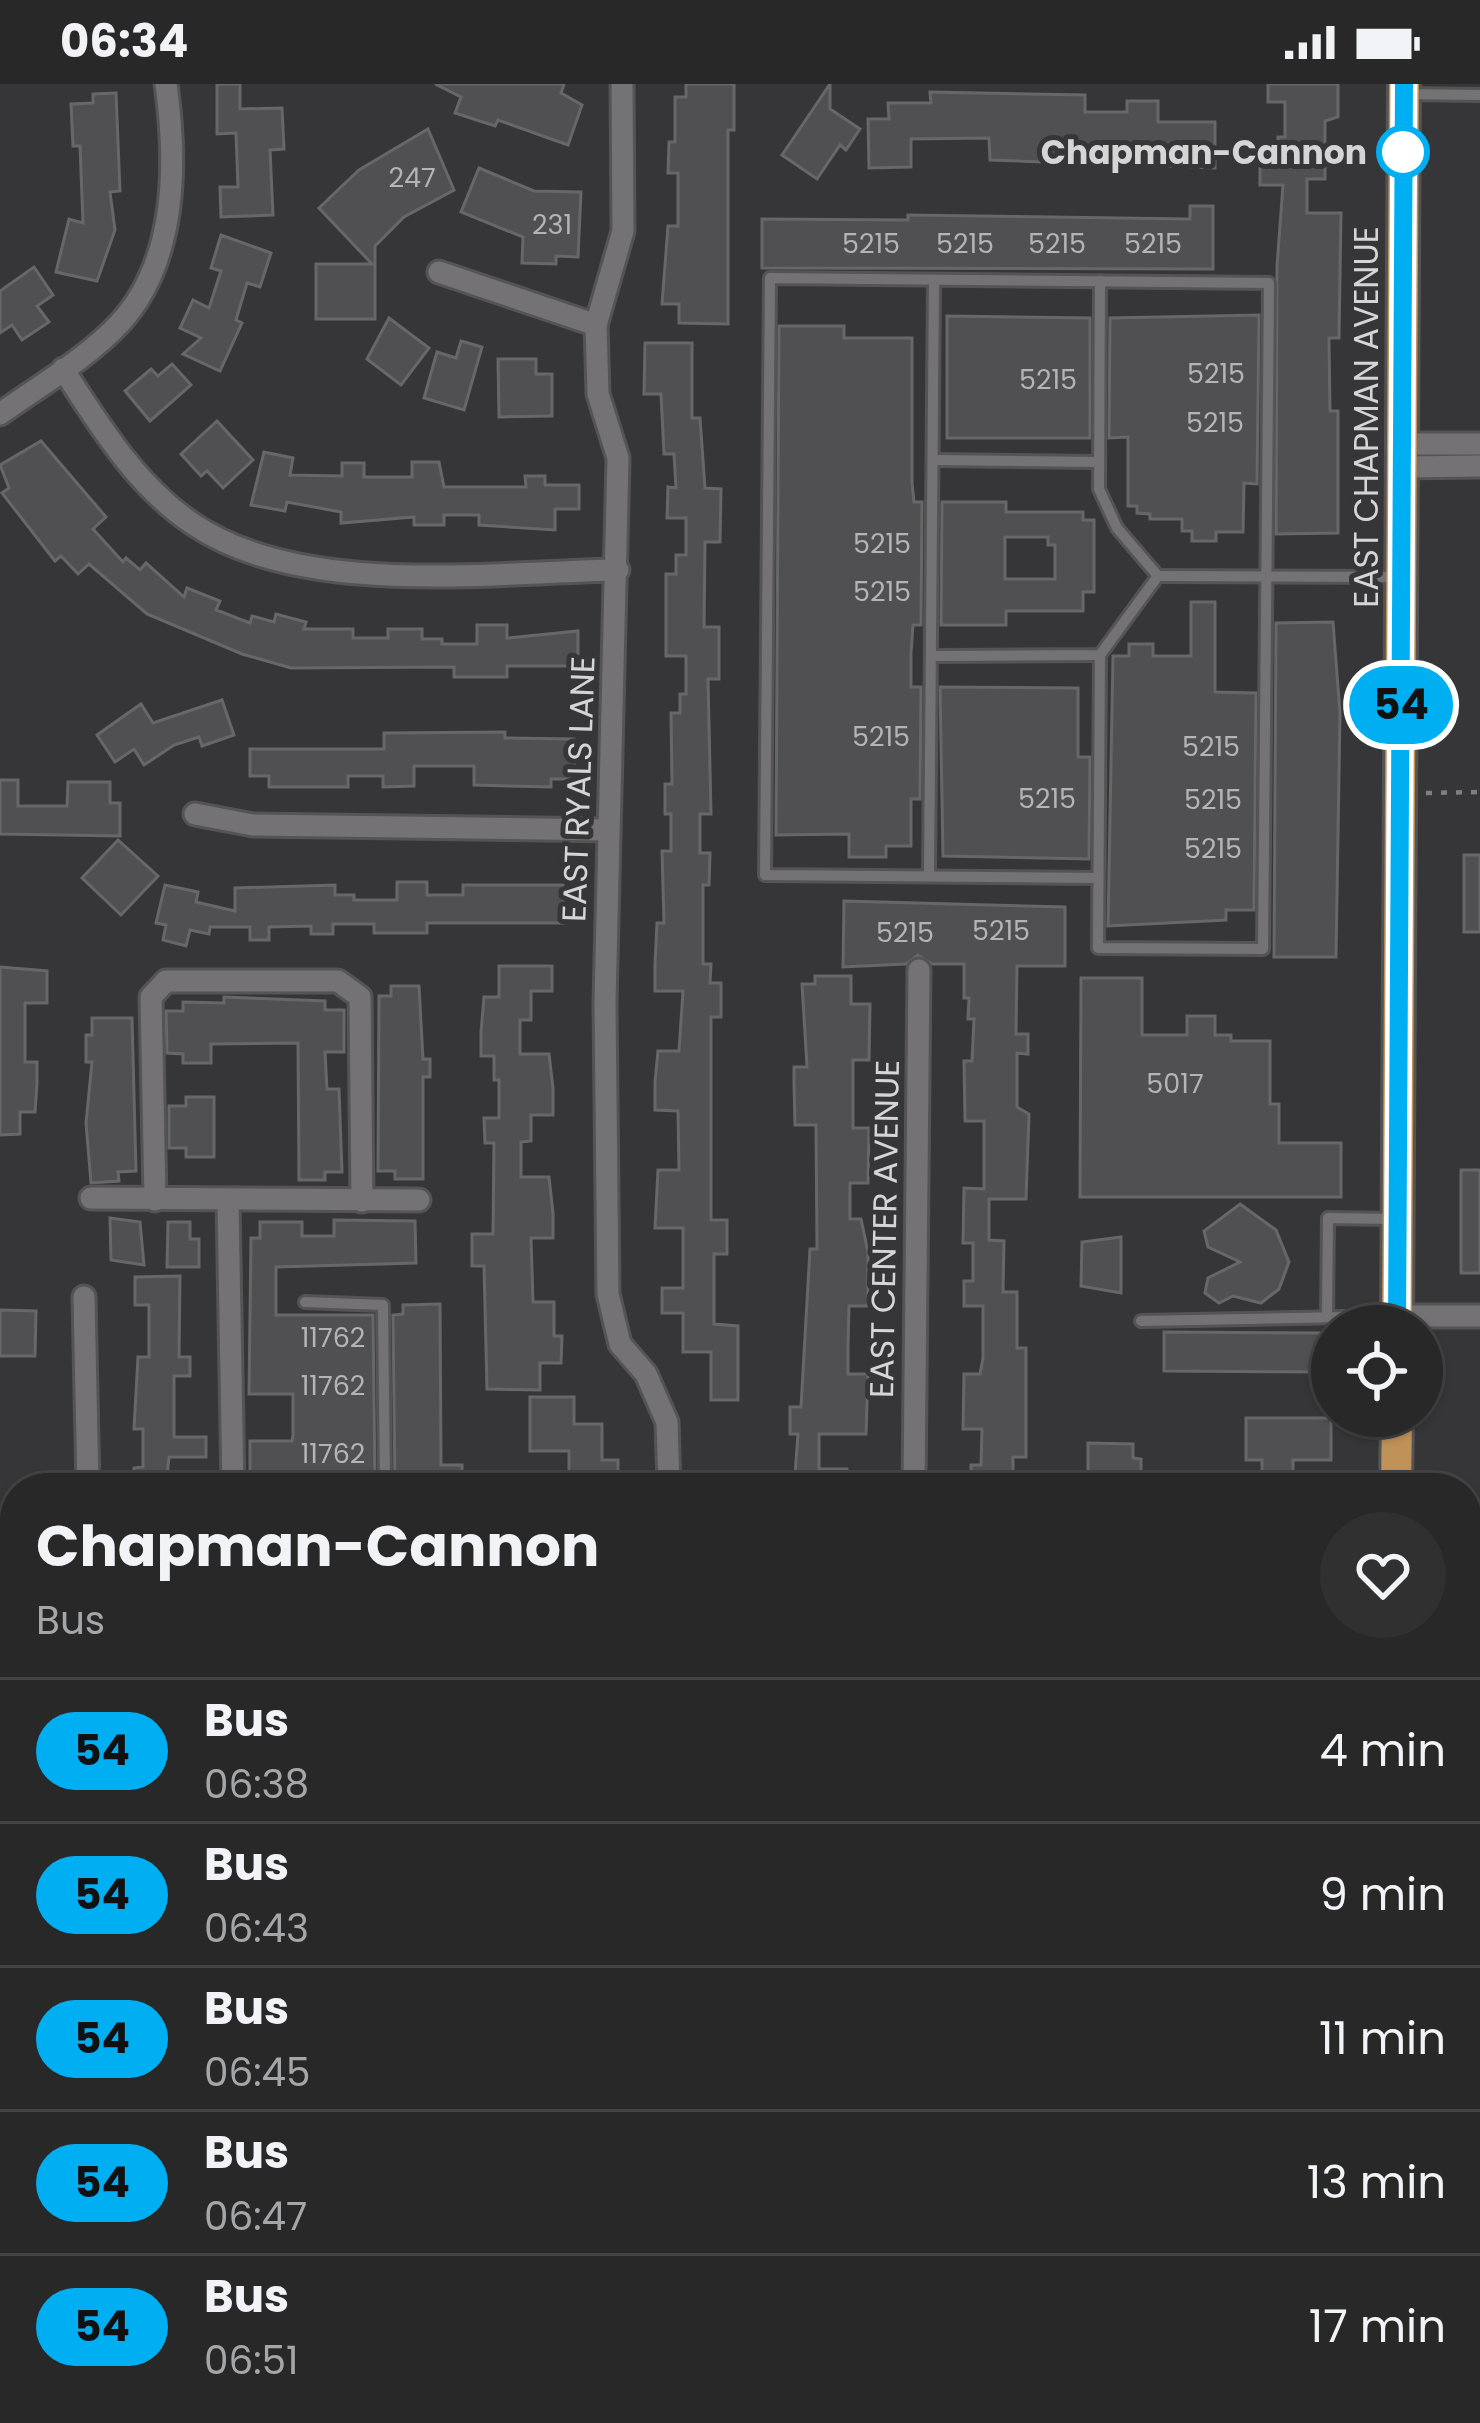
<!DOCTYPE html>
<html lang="en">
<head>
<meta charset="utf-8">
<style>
  :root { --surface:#282829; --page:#303031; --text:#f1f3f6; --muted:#a5a6a8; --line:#444446 }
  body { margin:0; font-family:Poppins,sans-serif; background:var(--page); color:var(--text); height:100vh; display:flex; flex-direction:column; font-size:45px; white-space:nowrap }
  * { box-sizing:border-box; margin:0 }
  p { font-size:39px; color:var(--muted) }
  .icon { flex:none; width:66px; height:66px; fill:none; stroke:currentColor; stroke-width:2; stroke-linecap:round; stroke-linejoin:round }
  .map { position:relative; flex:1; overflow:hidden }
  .sheet { position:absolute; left:0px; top:1389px; width:1482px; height:951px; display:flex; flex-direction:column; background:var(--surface); border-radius:48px 48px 0 0; box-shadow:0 3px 9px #0004,0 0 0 3px var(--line) }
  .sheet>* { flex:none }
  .badge { padding:0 24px; border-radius:39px; font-size:42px; line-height:78px }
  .buttons { position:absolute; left:1311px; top:1221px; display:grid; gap:24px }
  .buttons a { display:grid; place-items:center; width:132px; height:132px; border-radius:50%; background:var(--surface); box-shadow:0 3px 9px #0004,0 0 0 3px var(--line); font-size:60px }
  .map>.badge { position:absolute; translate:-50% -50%; box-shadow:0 0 0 6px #fff }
  .round { display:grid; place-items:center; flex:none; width:126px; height:126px; border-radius:63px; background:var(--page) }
  .overview { display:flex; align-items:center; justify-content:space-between; height:204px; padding:0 36px }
  h1 { font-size:57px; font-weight:700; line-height:90px }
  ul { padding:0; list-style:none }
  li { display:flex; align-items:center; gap:36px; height:144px; padding:0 36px; border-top:3px solid var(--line) }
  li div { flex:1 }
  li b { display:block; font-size:45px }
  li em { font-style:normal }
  li .badge { min-width:132px; font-weight:700; text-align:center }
  .status { display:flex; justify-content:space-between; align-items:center; height:84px; padding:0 60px; background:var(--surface); direction:ltr }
  .status svg { height:33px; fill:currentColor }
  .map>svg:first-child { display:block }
  .building { fill:#504f52; stroke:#676669; stroke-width:3; fill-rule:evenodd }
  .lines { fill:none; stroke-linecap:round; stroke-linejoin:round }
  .service-casing { stroke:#545455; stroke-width:16 }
  .minor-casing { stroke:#545455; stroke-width:27 }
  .tertiary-casing { stroke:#545455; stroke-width:30 }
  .primary-casing { stroke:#545455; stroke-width:36 }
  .path { stroke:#7f7e80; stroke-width:4.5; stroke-dasharray:6 9; stroke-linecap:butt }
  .service { stroke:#747275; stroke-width:10 }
  .minor { stroke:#747275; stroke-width:21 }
  .tertiary { stroke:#747275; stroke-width:24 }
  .primary { stroke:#bf9259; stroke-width:30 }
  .line-casing { stroke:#fff; stroke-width:27 }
  .line { stroke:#00aff2; stroke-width:18 }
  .stop-dot { fill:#fff; stroke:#00aff2; stroke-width:6 }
  .labels { text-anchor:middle; stroke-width:10; stroke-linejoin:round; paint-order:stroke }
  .number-label { font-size:27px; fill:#b4b4b5 }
  .stop-label { font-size:33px; font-weight:bold; fill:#d5d5d6; stroke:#363537; text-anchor:end }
  .street-label { font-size:33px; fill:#d5d5d6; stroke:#363537 }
</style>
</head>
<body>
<div class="status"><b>06:34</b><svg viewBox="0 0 49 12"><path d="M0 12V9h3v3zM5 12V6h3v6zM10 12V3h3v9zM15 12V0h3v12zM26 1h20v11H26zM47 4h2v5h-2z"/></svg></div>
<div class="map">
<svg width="1480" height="2339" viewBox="0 0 1480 2339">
  <rect width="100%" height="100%" fill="#363537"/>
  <!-- building -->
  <g class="building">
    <path d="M217,0H240V25L282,24L284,65L270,66L273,131L221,133L220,103H238L236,49L217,50Z"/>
    <path d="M435,0H564L561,9L582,21L568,61L498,36L495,42L455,29L461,13Z"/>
    <path d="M686,0H734V46H728V240L679,239V220H662L668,142H678V89H668L669,58H675V13H686Z"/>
    <path d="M830,0V25L860,45L846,66L840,61L817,95L782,71Z"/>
    <path d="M1268,0H1338V33L1325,37V95H1307V129H1341L1339,254H1329L1330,327H1338V449L1276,450L1277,182L1283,101H1260V70H1278V53H1285V18H1268Z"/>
    <path d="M930,8L1085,11V28H1127V17H1158V38H1215V84L990,76L989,54L911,55V83L869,84L868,35H889L888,19H931Z"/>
    <path d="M116,9L120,107L110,108L115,146L97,197L56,188L69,135L83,139L80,62H73L71,20L93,19V10Z"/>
    <path d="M428,45L454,106L404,133L375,162V235H316V180H372L319,124L359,86Z"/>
    <path d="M479,84L534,107L581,108L578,173L556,172V180L522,179L523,153L461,128Z"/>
    <path d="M1190,122H1213V185L762,184V135L908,136V131L1190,135Z"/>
    <path d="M221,151L271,169L260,203L247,199L236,236L242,239L220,287L183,270L201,254L180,244L193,216L209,224L221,187L211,184Z"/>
    <path d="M34,183L53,211L37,222L49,238L22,256L12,241L0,249V207Z"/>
    <path d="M1259,231L1257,400L1244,399L1243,448H1216V457H1192V447H1182V435H1150V430L1137,429V422H1128V353L1109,354L1110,234Z"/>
    <path d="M947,232L1090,234V354H947Z"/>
    <path d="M389,234L429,264L401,301L367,275Z"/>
    <path d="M779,242H844V254H912V399L914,418H922L921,541H913L911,569V603H921L920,715H911V762H886V773H849V750L776,751Z"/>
    <path d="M461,257L482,263L464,326L424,314L437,268L456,274Z"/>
    <path d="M645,259H692V334H700L705,404L721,405L720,458H705L704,543H719V595H708L711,730H700V769H710L709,801H703V880H711L710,899H721V933H711V1136H727V1170H714V1240L738,1242V1316H711V1268H683V1229H662V1204H683V1144H655L658,1086H679L678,1027L655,1026V998L658,967H679L683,907H655V880L657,839H664L662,767H671V730H665V700H672L671,629H680V610H686V572H666V490H676V471H686V434H667L668,403L676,404L674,370H664L661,310H644Z"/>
    <path d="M498,275H536V290H552V332L499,333Z"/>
    <path d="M172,280L191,301L150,337L125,307L151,285L158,292Z"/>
    <path d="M217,337L253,376L223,404L207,387L201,392L181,370Z"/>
    <path d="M41,357L106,433L93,445L123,478L126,474L140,486L146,479L184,513L187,504L220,517L216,526L250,539L252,532L274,538L276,530L306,538L304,545H353V554H388V545H422V555H442V560H477V541H507V554L578,547V582H507V593H454V583L291,584L242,570L147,530L89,480L78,490L61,472L55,477L2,409L9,404L0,381Z"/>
    <path d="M264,368L293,374L290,391L342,392V379H364V393H412V378H439L444,403H526L525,392H545V401H579V425H555V446L479,441V431H444V441H414V433L341,439V428L287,418L285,427L251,421Z"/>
    <path d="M942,418H1006V428H1083V436H1094V508H1083V527H1006V541H941ZM1005,453H1048V461H1055V495H1005Z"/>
    <path d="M1191,518H1215V608L1256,609L1254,826H1226V836L1108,842L1113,572H1129V560H1153V572H1191Z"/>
    <path d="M1333,538L1340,629L1336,873H1274L1276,539Z"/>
    <path d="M940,603L1078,604V673H1090L1089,775L943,772Z"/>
    <path d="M222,616L234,651L202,662L199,653L174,661L144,681L134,665L115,678L97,651L141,620L153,639Z"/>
    <path d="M505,648V654L574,655L575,695H551V703L474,701V682H414V702L383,703V692H348V703H269V692H250V665H384V649Z"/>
    <path d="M0,696H18V722H67L68,698H110V719H120V752L0,750Z"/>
    <path d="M118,756L158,792L121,831L82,794Z"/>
    <rect x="1464" y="771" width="16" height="77"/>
    <path d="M397,798H427V811H463V801H563V839H427V849H374V840H333V850H311V842L269,843V856H250V843H210L209,850L190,846L186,862L163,856L166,841L156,839L165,801L198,808L196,818L235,827V804L335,801V811H354V816H397Z"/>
    <path d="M844,817L1065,823V882H1017L1016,950H1028V970L1017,969V1023L1029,1030L1026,1115H989V1156L1004,1157L1003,1208H1017V1264H1026V1373H1013V1404H971V1381H981L982,1345H963L964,1290H980L983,1274V1222H964V1197H973V1159H963L964,1104L984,1105V1037H965L964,977H972L974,935H968L969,914H964V880H932L918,871L906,880L843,883Z"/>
    <path d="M499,882H552V907H531V936H520V970H549L553,1004V1031H531V1057L521,1058V1093H549L553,1129V1154H531L533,1218H554V1252H562L561,1279H540V1306L487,1305L484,1182H472V1150H493L494,1059H485L484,1034H499V996H494V972H481V948L484,913H499Z"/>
    <path d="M0,883L47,887V919H25V978H37V1000L35,1028H20V1050L0,1051Z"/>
    <path d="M815,892H851V920H870L869,976H853V1044H869L868,1099H850V1135H861L868,1168V1222H849L848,1263V1290H868L866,1350H819V1385H847V1404H794L798,1350H790V1323H801L810,1165H817L816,1041H795L794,1000V983H807L802,900H815Z"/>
    <path d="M1081,894H1142V951H1187V932H1215V951H1231V957H1270V1020H1279V1059H1341V1113H1080Z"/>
    <path d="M391,902H419L423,975H430V993H423V1095H395V1087H378L379,912H391Z"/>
    <path d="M224,913L325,917V926H344V968H325L327,1005H339L342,1088H325V1096H299L298,959L211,960V979H183V970L167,969L166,927H183V918L224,919Z"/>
    <path d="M92,934H132L136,1087L118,1088L119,1097L91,1099L86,1039L92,978H86V951H92Z"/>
    <path d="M186,1013H214V1073H186V1064H169V1022H186Z"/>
    <rect x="1461" y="1086" width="19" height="103"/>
    <path d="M1240,1120L1276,1146L1289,1178L1279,1205L1261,1219L1233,1212L1219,1219L1205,1209L1208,1194L1240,1178L1208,1163L1204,1147Z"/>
    <path d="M110,1134L140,1138L144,1181L111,1176Z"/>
    <path d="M334,1136L415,1137L416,1179L276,1183V1231H373L375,1404H250V1357H292L293,1351V1310H249L251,1154H260V1138H302V1152H334Z"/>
    <path d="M168,1138H190V1155H199V1183H167Z"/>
    <path d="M1121,1153V1209L1081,1202L1082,1158Z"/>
    <path d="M180,1192L179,1273H190V1292H174V1353H206V1373H169L166,1404H134V1384L143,1383V1345H134L138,1273H149V1221H135V1193Z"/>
    <path d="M440,1220L441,1381H462V1404H395L393,1231L403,1230V1221Z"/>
    <path d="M0,1226L36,1227L35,1272H0Z"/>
    <path d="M1164,1248L1332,1249V1288L1164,1287Z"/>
    <path d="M530,1313H574V1340H602V1376H618V1402L569,1404V1367H530Z"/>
    <path d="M1246,1334H1331V1376H1293V1404H1262V1376H1246Z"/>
    <path d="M1088,1359L1133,1360V1374L1141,1375V1404H1088Z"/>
  </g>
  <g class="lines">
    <defs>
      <g id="service">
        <path d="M1405,10L1480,11"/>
        <path d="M933,376L1098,378"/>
        <path d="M1158,492L1398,493"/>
        <path d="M931,572L1100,571L1158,492L1117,444L1099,405L1100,197"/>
        <path d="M929,792L934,196"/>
        <path d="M1098,794L765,791L770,194L1269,199L1263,865L1098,864L1100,571"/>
        <path d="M305,1218L383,1221L385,1404"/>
        <path d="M1327,1232L1328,1134L1395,1135"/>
        <path d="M1141,1237L1394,1232"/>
        <path d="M1467,2100H1480"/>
        <path d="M1467,2215H1480"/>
        <path d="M1103,2339V2325"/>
      </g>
      <g id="minor">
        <path d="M622,0L623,147L596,241L598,310L618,374L605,919L608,1210L620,1260L646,1290L667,1338L669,1404"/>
        <path d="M439,188L596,241"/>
        <path d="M63,285C99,341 137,403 193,440C302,514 492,488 618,486"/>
        <path d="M0,330C39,302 86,275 119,240C177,178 177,79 166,0"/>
        <path d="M1402,360H1480"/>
        <path d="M1402,383L1480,382"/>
        <path d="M195,730L253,741L608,746"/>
        <path d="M91,1114L419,1116"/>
        <path d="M155,1116L151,913L166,897H338L360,913L362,1117"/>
        <path d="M228,1118L233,1404"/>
        <path d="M84,1213L88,1404"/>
        <path d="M1397,1232H1480"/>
        <path d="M914,1404L919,886"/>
        <path d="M1467,1530L1480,1534"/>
        <path d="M1480,1626L1470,1819L1480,1822"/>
        <path d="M0,1758H15"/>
        <path d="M1467,2018H1480"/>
        <path d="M0,2098H15"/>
        <path d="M411,2339V2325"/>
        <path d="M745,2339V2325"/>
        <path d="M1063,2339V2325"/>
      </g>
      <g id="tertiary">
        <path d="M0,1527H15"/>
        <path d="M88,2339V2325"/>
      </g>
      <g id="primary">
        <path d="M1397,1242L1404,0"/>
        <path d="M1396,1404L1397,1332"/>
        <path d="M1391,2339V2325"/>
      </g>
    </defs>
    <!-- service casing -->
    <use href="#service" class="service-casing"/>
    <!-- minor casing -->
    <use href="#minor" class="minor-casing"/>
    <!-- tertiary casing -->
    <use href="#tertiary" class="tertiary-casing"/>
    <!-- primary casing -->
    <use href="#primary" class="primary-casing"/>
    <!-- path -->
    <path class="path" d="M1426,709L1480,708"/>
    <!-- service -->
    <use href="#service" class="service"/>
    <!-- minor -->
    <use href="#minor" class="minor"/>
    <!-- tertiary -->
    <use href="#tertiary" class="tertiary"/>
    <!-- primary -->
    <use href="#primary" class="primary"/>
  </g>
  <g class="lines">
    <defs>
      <path id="line" d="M1397,1242L1404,0"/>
    </defs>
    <!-- line casing -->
    <use href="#line" class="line-casing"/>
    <!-- line -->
    <use href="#line" class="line"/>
  </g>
  <!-- markers -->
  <circle class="stop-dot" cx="1403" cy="68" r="24"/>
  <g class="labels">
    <!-- number labels -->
    <g class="number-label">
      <text x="412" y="103">247</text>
      <text x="552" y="150">231</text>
      <text x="871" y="169">5215</text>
      <text x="965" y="169">5215</text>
      <text x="1057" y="169">5215</text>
      <text x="1153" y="169">5215</text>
      <text x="1216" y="299">5215</text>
      <text x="1048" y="305">5215</text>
      <text x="1215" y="348">5215</text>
      <text x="882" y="469">5215</text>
      <text x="882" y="517">5215</text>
      <text x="881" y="662">5215</text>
      <text x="1211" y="672">5215</text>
      <text x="1047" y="724">5215</text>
      <text x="1213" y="725">5215</text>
      <text x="1213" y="774">5215</text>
      <text x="1001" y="856">5215</text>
      <text x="905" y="858">5215</text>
      <text x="1175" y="1009">5017</text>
      <text x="333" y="1263">11762</text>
      <text x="333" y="1311">11762</text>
      <text x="333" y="1379">11762</text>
    </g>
    <!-- stop labels -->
    <g class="stop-label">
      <text x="1367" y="80">Chapman-Cannon</text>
    </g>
    <!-- street labels -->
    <g class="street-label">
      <text transform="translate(1366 333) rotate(-90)" y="12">EAST CHAPMAN AVENUE</text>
      <text transform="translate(578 705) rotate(-88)" y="12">EAST RYALS LANE</text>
      <text transform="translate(884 1145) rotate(-89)" y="12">EAST CENTER AVENUE</text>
    </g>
  </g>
</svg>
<div class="buttons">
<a><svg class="icon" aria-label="locate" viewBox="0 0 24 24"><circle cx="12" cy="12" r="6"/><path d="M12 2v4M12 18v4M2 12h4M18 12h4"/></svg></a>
</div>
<b class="badge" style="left:1401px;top:621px;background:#00aff2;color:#111">54</b>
<section class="sheet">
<div class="overview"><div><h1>Chapman-Cannon</h1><p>Bus</p></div><a class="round"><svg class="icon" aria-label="heart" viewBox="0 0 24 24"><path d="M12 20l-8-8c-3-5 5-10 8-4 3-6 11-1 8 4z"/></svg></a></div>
<ul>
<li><span class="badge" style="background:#00aff2;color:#111">54</span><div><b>Bus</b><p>06:38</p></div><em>4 min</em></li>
<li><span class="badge" style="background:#00aff2;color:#111">54</span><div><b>Bus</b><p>06:43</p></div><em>9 min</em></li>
<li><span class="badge" style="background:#00aff2;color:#111">54</span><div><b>Bus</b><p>06:45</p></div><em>11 min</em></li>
<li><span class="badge" style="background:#00aff2;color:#111">54</span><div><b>Bus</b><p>06:47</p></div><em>13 min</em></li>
<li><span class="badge" style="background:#00aff2;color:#111">54</span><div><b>Bus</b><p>06:51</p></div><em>17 min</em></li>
</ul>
</section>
</div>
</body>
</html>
